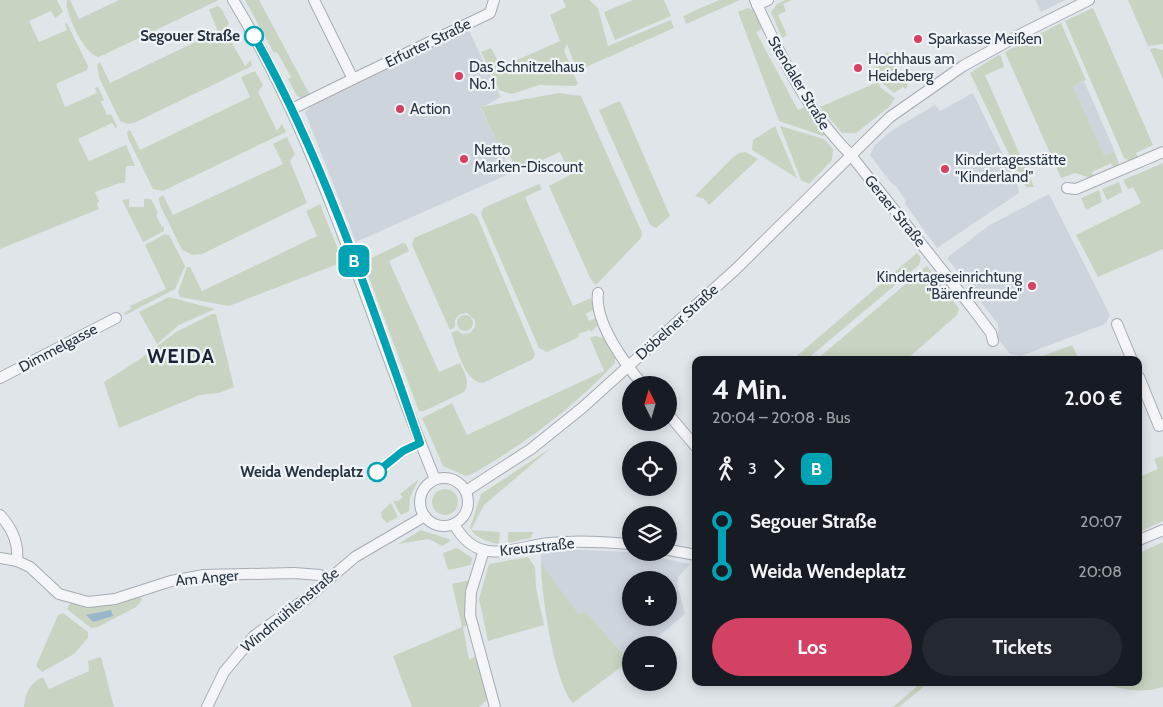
<!DOCTYPE html>
<html lang="de">
<head>
<meta charset="utf-8">
<style>
  :root { --surface:#171b24; --page:#242831; --text:#f1f3f6; --muted:#9ea1a6; --accent:#d34164 }
  body { margin:0; font-family:Cabin,sans-serif; background:var(--page); color:var(--text); height:100vh; display:flex; flex-direction:column; font-size:19px; white-space:nowrap }
  * { box-sizing:border-box; margin:0 }
  p { font-size:16px; color:var(--muted) }
  .icon { flex:none; width:28px; height:28px; fill:none; stroke:currentColor; stroke-width:2; stroke-linecap:round; stroke-linejoin:round }
  .map { position:relative; flex:1; overflow:hidden }
  .panel { position:absolute; left:692px; top:356px; width:450px; height:330px; display:flex; flex-direction:column; background:var(--surface); border-radius:10px; box-shadow:0 2px 12px #0003 }
  .panel>* { flex:none }
  .badge { padding:0 10px; border-radius:8px; font-size:18px; line-height:32px }
  .needle { width:32px; rotate:355deg }
  .tools { position:absolute; left:622px; top:376px; display:grid; gap:10px }
  .tools a { display:grid; place-items:center; width:55px; height:55px; border-radius:50%; background:var(--surface); box-shadow:0 2px 12px #0003; font-size:25px }
  .map>.badge { position:absolute; translate:-50% -50%; box-shadow:0 0 0 2px #fff }
  .legs { display:flex; align-items:center; gap:8px; height:55px; padding:0 20px; font-size:16px }
  .legs p { margin-inline-start:auto }
  .overview { display:flex; align-items:center; justify-content:space-between; height:85px; padding:0 20px }
  h1 { font-size:28px; font-weight:800; line-height:38px }
  .button { display:flex; gap:10px; margin-top:auto; padding:10px 20px }
  .button a { flex:1; height:58px; border-radius:30px; background:var(--accent); color:#fff; font-size:20px; font-weight:800; line-height:58px; text-align:center }
  .button a+a { background:var(--page); color:var(--text) }
  ul { padding:0 20px; list-style:none }
  li { display:flex; align-items:center; gap:18px; height:50px; font-size:19px }
  li i { display:grid; place-items:center; width:8px; height:100%; margin:0 6px; background:currentColor }
  li i::after { content:''; width:12px; height:12px; margin:-6px; border:4px solid; border-radius:50%; background:var(--surface) }
  li p { margin-inline-start:auto }
  li:first-child i { background:linear-gradient(#0000 50%,currentColor 0) }
  li:last-child i { background:linear-gradient(currentColor 50%,#0000 0) }
  .map>svg:first-child { display:block }
  .built { fill:#ced4dc; fill-rule:evenodd }
  .green { fill:#c8d4c1 }
  .water { fill:#9ab6cb }
  .lines { fill:none; stroke-linecap:round; stroke-linejoin:round }
  .minor-casing { stroke:#a5acb4; stroke-width:12 }
  .minor { stroke:#f3f5f8; stroke-width:10 }
  .line-1-casing { stroke:#fff; stroke-width:11 }
  .line-1 { stroke:#00a3b4; stroke-width:8 }
  .stop-1-dot { fill:#fff; stroke:#00a3b4; stroke-width:2.5 }
  .poi-dot { fill:#d34164; stroke:#f0f4f7; stroke-width:2 }
  .labels { text-anchor:middle; stroke-width:4.5; stroke-linejoin:round; paint-order:stroke }
  .stop-label { font-size:15px; font-weight:bold; fill:#283442; stroke:#f0f4f7; text-anchor:end }
  .poi-label { font-size:15px; fill:#283442; stroke:#f0f4f7; text-anchor:start }
  .street-label { font-size:15px; fill:#283442; stroke:#f0f4f7 }
  .district-label { font-size:20px; font-weight:bold; letter-spacing:1px; fill:#1a2533; stroke:#f0f4f7 }
</style>
</head>
<body>
<div class="map">
<svg width="1163" height="707" viewBox="0 0 1163 707">
  <rect width="100%" height="100%" fill="#e0e5ea"/>
  <!-- built -->
  <g class="built">
    <path d="M1035,0H1065L1041,12Z"/>
    <path d="M468,29L501,97L481,108L511,173L356,242L305,112L311,106Z"/>
    <path d="M1084,81L1115,152L1104,157L1073,86Z"/>
    <path d="M973,93L1018,186L1019,193L937,248L905,204L906,201L895,185L891,183L870,155L875,145L891,131L935,105L940,111Z"/>
    <path d="M1049,194L1110,315L1105,324L1021,356L1010,354L998,339V324L947,258L988,226Z"/>
    <path d="M557,549L629,552L690,564L679,576L677,584L685,614L648,645H631V659L629,661L585,611L579,616L541,563V551ZM631,580H669V618H631Z"/>
  </g>
  <!-- green -->
  <g class="green">
    <path d="M0,0H57L63,12L55,18L51,11L29,21L39,42L67,30L65,24L67,23L88,66L87,70L56,84L65,107L97,93L95,88L98,87L104,100L101,102L107,115L111,114L117,126L116,129L112,123L78,139L89,161L126,145L135,166H126L125,183H120L95,192L99,201L97,204L99,209L0,249Z"/>
    <path d="M67,0H70L79,19L119,0H219L99,57C85,56 64,12 67,0Z"/>
    <path d="M245,0H259L310,95L302,98L297,96L288,79L291,77L277,52L274,53Z"/>
    <path d="M563,0H589L598,8L608,46L671,20L674,28L577,71L567,44L564,50L578,84L575,86L539,85L512,94L499,90L481,52L491,48L501,67L560,41L550,15L566,7Z"/>
    <path d="M633,0H664L671,16L615,40L604,12Z"/>
    <path d="M719,0H740L686,24L683,16Z"/>
    <path d="M785,0H792L783,4L786,11L778,15L787,35L782,38L771,12L777,4Z"/>
    <path d="M1128,0H1163V44L1148,46Z"/>
    <path d="M217,6L221,8L229,23L225,31L245,66L251,60L252,66L134,123L128,124L120,121L99,77L97,65L100,62L110,83L218,31L209,10Z"/>
    <path d="M748,8L754,10L762,29L756,32L798,110L805,107L825,135L823,136L779,121L738,12Z"/>
    <path d="M1093,8L1153,145L1136,153L1139,160L1131,162L1124,158L1065,21Z"/>
    <path d="M1061,23L1086,80L1073,86L1104,156L1115,152L1120,168L1115,170L1111,163L1092,172L1094,179L1075,173L1061,178L1005,52Z"/>
    <path d="M1154,48L1163,50V79L1150,49Z"/>
    <path d="M888,52L900,77L908,85L905,89L903,87L894,93L880,81L872,59Z"/>
    <path d="M998,55L1001,56L1004,67L985,75L1034,187H1026L1019,175L970,73Z"/>
    <path d="M255,71L263,85L258,92L277,131L282,124L286,132L163,191L153,189L128,138L127,132L130,130L140,150L250,97L241,77Z"/>
    <path d="M878,82L881,88L895,98L889,107L856,133H842L820,107Z"/>
    <path d="M559,93L581,96L642,233L641,238L596,285L591,280L549,186L570,175L560,152L522,169L515,167L510,156L504,158L481,107Z"/>
    <path d="M620,101L670,216L656,228L650,225L599,110Z"/>
    <path d="M775,126L797,178L752,150L753,140Z"/>
    <path d="M780,126L824,139L833,149L832,160L809,184L801,180Z"/>
    <path d="M287,137L295,154L290,161L307,203L202,254L193,255L182,250L160,205L159,198L163,195L173,215L283,164L273,144Z"/>
    <path d="M746,152L758,159L709,205L704,199L695,196L732,158L739,153Z"/>
    <path d="M1163,163V249L1098,277L1076,235L1141,203L1133,187L1128,189L1123,180Z"/>
    <path d="M1119,182L1122,192L1107,200L1102,189Z"/>
    <path d="M539,184L542,189L525,197L573,306L591,298L595,309L586,314L589,321L598,317L600,323L591,332L590,330L578,334L579,337L547,352L539,348L481,214L483,208Z"/>
    <path d="M1099,190L1102,202L1086,210L1081,198Z"/>
    <path d="M129,199V207H144V199H151L158,213L156,215L162,227L164,226V231L143,242L122,200Z"/>
    <path d="M320,204L343,262L229,306L180,297L178,292L187,267H190L202,291L317,236L306,211Z"/>
    <path d="M472,213L477,216L535,354L533,359L483,383C463,381 458,349 451,333L457,330L463,334L470,333L475,327V320L467,313L460,314L455,320V327L450,330L412,245L414,238Z"/>
    <path d="M165,234L169,235L185,266L175,289L125,315L124,313L131,309L130,306L166,289L145,245Z"/>
    <path d="M403,243L406,244L409,251L389,261L439,372L460,363C464,373 471,382 464,392L424,411H419L363,262Z"/>
    <path d="M917,253L921,258L919,265L806,360H792Z"/>
    <path d="M927,266L959,309L957,315L906,360H816Z"/>
    <path d="M169,297L215,309L179,325L157,344L139,312Z"/>
    <path d="M212,314H216L234,387L219,393L200,395L119,428L104,382L140,359L176,332Z"/>
    <circle cx="465" cy="323" r="8"/>
    <path d="M595,336L607,339L615,356V363C574,407 525,444 472,474L466,476L443,466L422,418L452,403L467,435L604,371L590,338Z"/>
    <path d="M1072,345L1079,360H1032Z"/>
    <path d="M551,448L484,505L471,530L500,532L499,544C488,542 475,538 470,528L481,494Z"/>
    <path d="M1163,456V521L1141,531L1139,528V477L1158,469L1154,459Z"/>
    <path d="M419,479L410,497L409,511L401,515L393,501H398L403,497L400,494Z"/>
    <circle cx="445" cy="502" r="13"/>
    <path d="M391,503L398,517L387,523L382,518L381,512Z"/>
    <path d="M421,530L449,539L451,541L442,546L429,539L398,544Z"/>
    <path d="M508,532H533L531,538L508,543Z"/>
    <path d="M1163,542V687C1143,693 1123,691 1105,683L1139,682V553Z"/>
    <path d="M457,548L472,558L471,565L448,570L443,553Z"/>
    <path d="M528,557L535,567L536,588L544,625L488,641L479,599L489,564Z"/>
    <path d="M541,563L579,615L585,611L629,661L573,703C554,682 541,593 541,563Z"/>
    <path d="M470,580L465,596L469,625L463,627L469,659L478,656L488,699L479,707H412L393,656L462,627L452,584Z"/>
    <path d="M140,596L142,600L136,607L98,627L91,628L67,609L70,603C95,605 117,603 140,596Z"/>
    <path d="M63,613L88,632V638L74,654L42,672L36,666L58,615Z"/>
    <path d="M101,657L114,707H24C26,692 29,684 43,677L49,689L89,671L88,661Z"/>
    <path d="M922,682L928,683L899,707H893Z"/>
  </g>
  <!-- water -->
  <path class="water" d="M111,610L113,616L93,622L86,615Z"/>
  <g class="lines">
    <defs>
      <g id="minor">
        <path d="M233,0C324,150 369,319 435,479"/>
        <path d="M314,0L353,79L490,13L494,0"/>
        <path d="M755,0C780,55 807,111 850,154L973,309L991,333L993,341"/>
        <path d="M757,5L768,0"/>
        <path d="M292,109L353,79"/>
        <path d="M1067,188L1076,189L1163,152"/>
        <path d="M598,293C594,322 625,364 643,385"/>
        <path d="M1117,324L1132,360"/>
        <path d="M1139,377L1159,426L1163,424"/>
        <path d="M0,378L116,318"/>
        <path d="M669,415L696,447"/>
        <circle cx="444" cy="502" r="24"/>
        <path d="M466,491L531,449L582,408L736,269L890,117L963,66L1023,33L1089,0"/>
        <path d="M0,515C12,528 19,543 17,561"/>
        <path d="M454,524C478,568 512,547 550,543C577,540 605,542 631,544"/>
        <path d="M1139,540L1163,530"/>
        <path d="M484,550L471,592L470,615L495,707"/>
        <path d="M669,550L696,555"/>
        <path d="M0,558L17,561L30,567L59,594L88,602L115,599L171,581L204,575L294,573L320,575L326,581"/>
        <path d="M207,707L224,672L254,636L307,598L355,557L425,516"/>
      </g>
    </defs>
    <!-- minor casing -->
    <use href="#minor" class="minor-casing"/>
    <!-- minor -->
    <use href="#minor" class="minor"/>
  </g>
  <g class="lines">
    <defs>
      <path id="line-1" d="M254,36C324,160 373,308 420,443L403,451L377,472"/>
    </defs>
    <!-- line-1 casing -->
    <use href="#line-1" class="line-1-casing"/>
    <!-- line-1 -->
    <use href="#line-1" class="line-1"/>
  </g>
  <!-- markers -->
  <g class="stop-1-dot">
    <circle cx="254" cy="36" r="9"/>
    <circle cx="377" cy="472" r="9"/>
  </g>
  <g class="poi-dot">
    <circle cx="918" cy="39" r="5"/>
    <circle cx="858" cy="68" r="5"/>
    <circle cx="459" cy="76" r="5"/>
    <circle cx="400" cy="109" r="5"/>
    <circle cx="464" cy="159" r="5"/>
    <circle cx="945" cy="169" r="5"/>
    <circle cx="1032" cy="286" r="5"/>
  </g>
  <g class="labels">
    <!-- stop labels -->
    <g class="stop-label">
      <text x="240" y="41">Segouer Straße</text>
      <text x="363" y="477">Weida Wendeplatz</text>
    </g>
    <!-- poi labels -->
    <g class="poi-label">
      <text x="928" y="44">Sparkasse Meißen</text>
      <text x="868" y="64">Hochhaus am<tspan x="868" dy="17">Heideberg</tspan></text>
      <text x="469" y="72">Das Schnitzelhaus<tspan x="469" dy="17">No.1</tspan></text>
      <text x="410" y="114">Action</text>
      <text x="474" y="155">Netto<tspan x="474" dy="17">Marken-Discount</tspan></text>
      <text x="955" y="165">Kindertagesstätte<tspan x="955" dy="17">"Kinderland"</tspan></text>
      <text x="1022" y="282" text-anchor="end">Kindertageseinrichtung<tspan x="1022" dy="17">"Bärenfreunde"</tspan></text>
    </g>
    <!-- street labels -->
    <g class="street-label">
      <text transform="translate(428 43) rotate(-26)" y="5">Erfurter Straße</text>
      <text transform="translate(799 83) rotate(59)" y="5">Stendaler Straße</text>
      <text transform="translate(895 211) rotate(51)" y="5">Geraer Straße</text>
      <text transform="translate(677 322) rotate(-42)" y="5">Döbelner Straße</text>
      <text transform="translate(58 348) rotate(-28)" y="5">Dimmelgasse</text>
      <text transform="translate(537 547) rotate(-6)" y="5">Kreuzstraße</text>
      <text transform="translate(207 578) rotate(-5)" y="5">Am Anger</text>
      <text transform="translate(290 610) rotate(-40)" y="5">Windmühlenstraße</text>
    </g>
    <!-- district labels -->
    <g class="district-label">
      <text x="181" y="363">WEIDA</text>
    </g>
  </g>
</svg>
<div class="tools">
<a><svg class="needle" viewBox="-14 -14 28 28"><path d="M0-13l5 13h-10z" fill="#e53935"/><path d="M0 13l5-13h-10z" fill="#9ea1a6"/></svg></a>
<a><svg class="icon" aria-label="locate" viewBox="0 0 24 24"><circle cx="12" cy="12" r="6"/><path d="M12 2v4M12 18v4M2 12h4M18 12h4"/></svg></a>
<a><svg class="icon" aria-label="layers" viewBox="0 0 24 24"><path d="M12 4l9 5-9 5-9-5zM3 14l9 5 9-5"/></svg></a>
<a>+</a>
<a>−</a>
</div>
<b class="badge" style="left:354px;top:261px;background:#00a3b4;color:#fff">B</b>
<section class="panel">
<div class="overview"><div><h1>4 Min.</h1><p>20:04 – 20:08 · Bus</p></div><b>2.00 €</b></div>
<div class="legs"><svg class="icon" aria-label="walk" viewBox="0 0 24 24"><circle cx="13" cy="4" r="2"/><path d="M13 8l-2 6 4 7M11 14l-3 7M7 12l3-4h3l4 4"/></svg>3<svg class="icon" aria-label="forward" viewBox="0 0 24 24"><path d="M9 5l7 7-7 7"/></svg><b class="badge" style="background:#00a3b4;color:#fff">B</b></div>
<ul>
<li><i style="color:#00a3b4"></i><b>Segouer Straße</b><p>20:07</p></li>
<li><i style="color:#00a3b4"></i><b>Weida Wendeplatz</b><p>20:08</p></li>
</ul>
<div class="button"><a>Los</a><a>Tickets</a></div>
</section>
</div>
</body>
</html>
